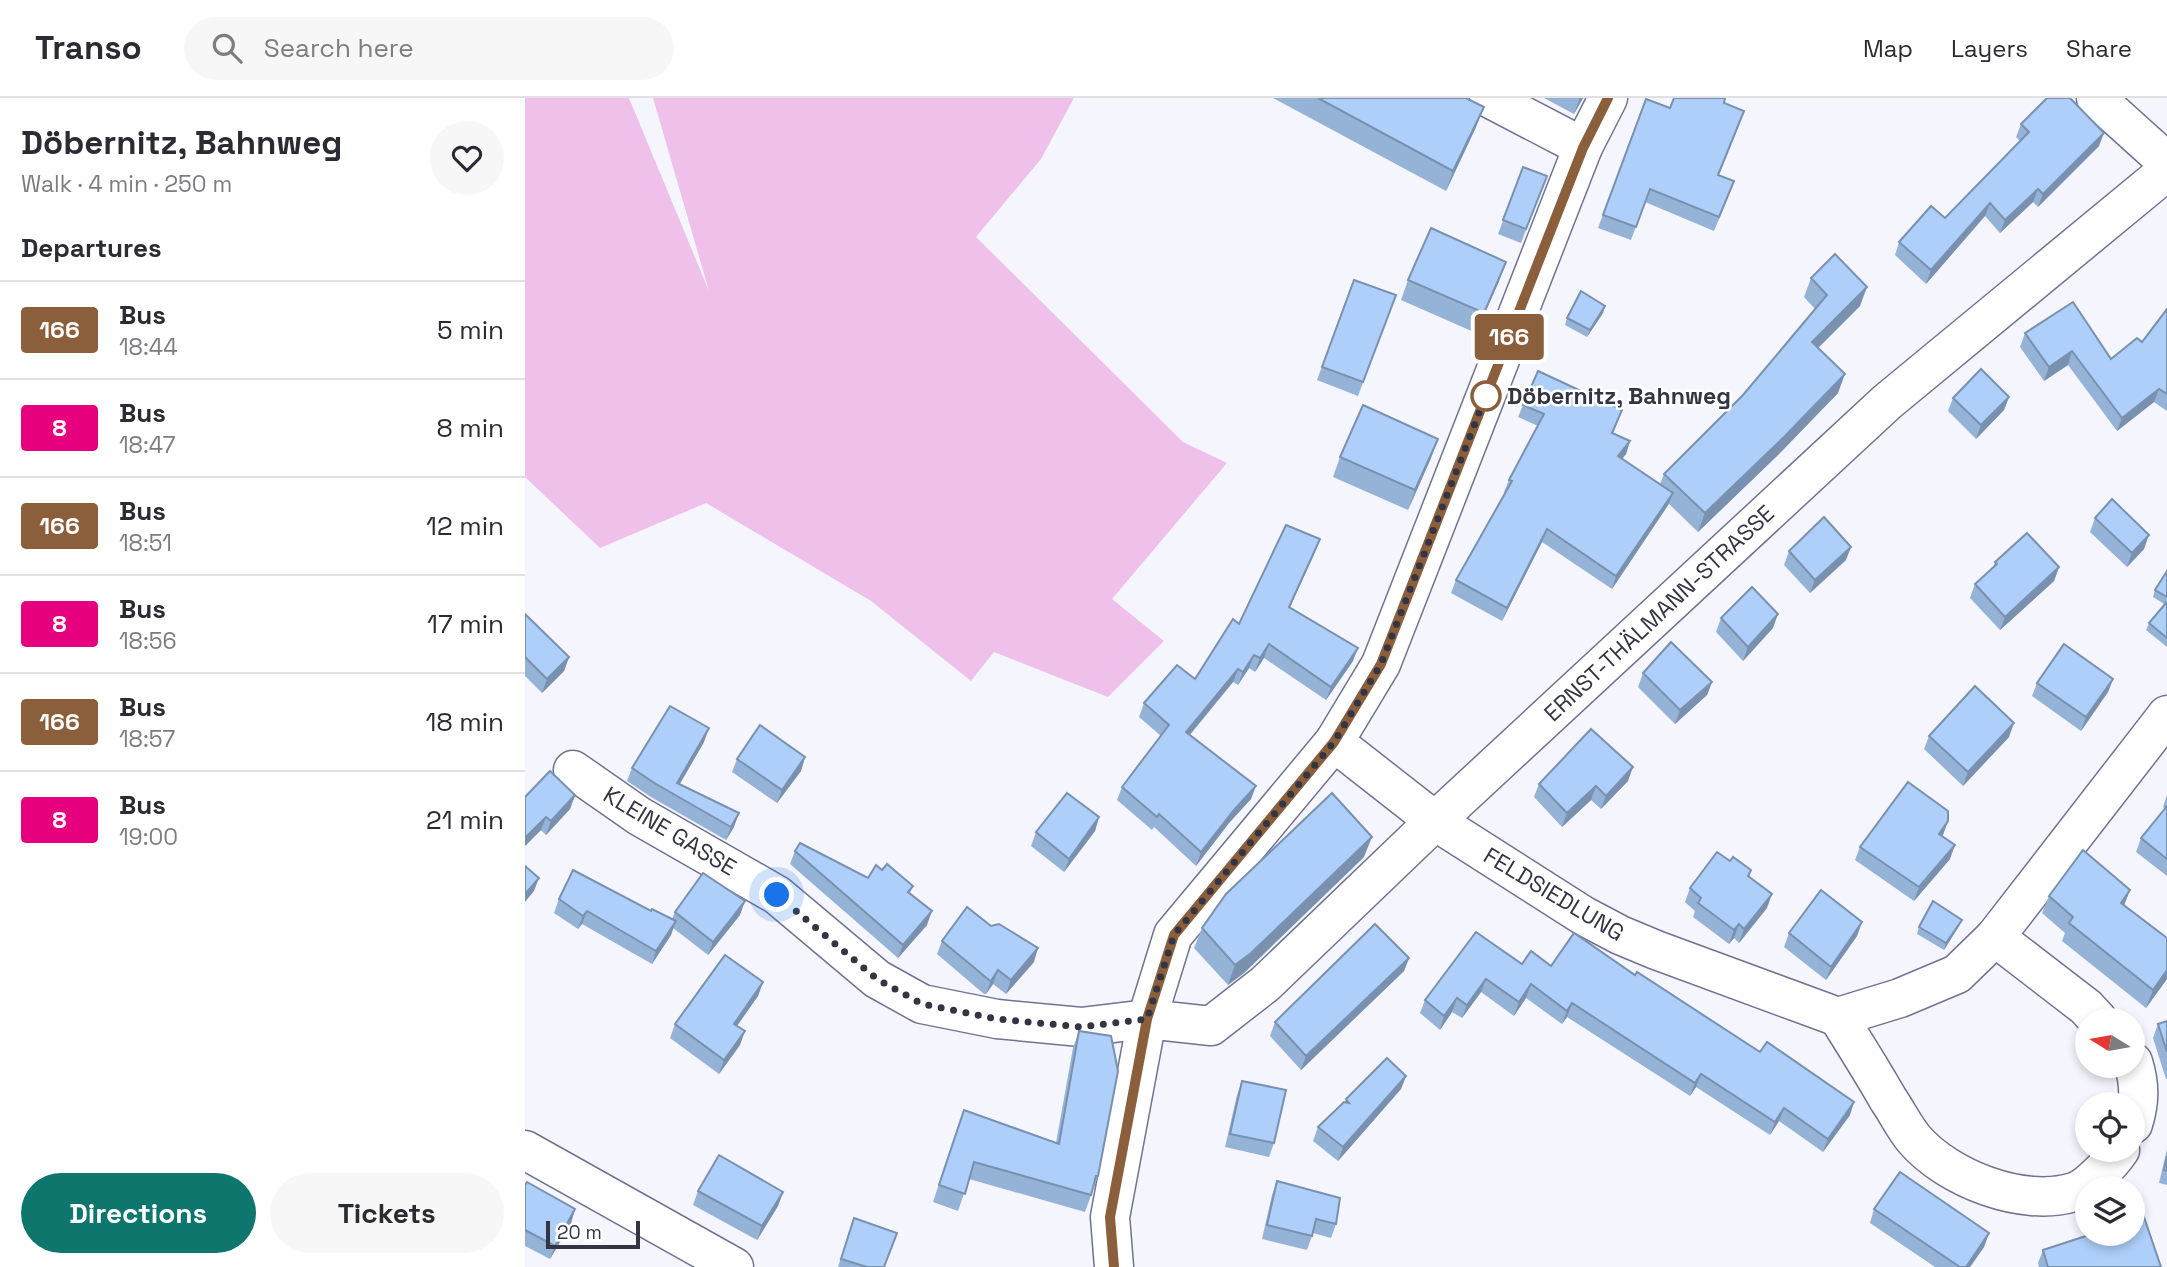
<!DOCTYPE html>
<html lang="en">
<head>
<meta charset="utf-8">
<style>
  :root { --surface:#fff; --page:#f7f7f7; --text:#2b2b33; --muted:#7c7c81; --line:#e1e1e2; --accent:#0f766e }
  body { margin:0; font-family:"Space Grotesk",sans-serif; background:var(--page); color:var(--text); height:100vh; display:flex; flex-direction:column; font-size:26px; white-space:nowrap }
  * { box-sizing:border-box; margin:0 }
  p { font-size:23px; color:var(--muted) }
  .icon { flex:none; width:38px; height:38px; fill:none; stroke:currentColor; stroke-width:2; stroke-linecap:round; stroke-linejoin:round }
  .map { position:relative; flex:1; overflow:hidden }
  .side { display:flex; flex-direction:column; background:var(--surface); width:525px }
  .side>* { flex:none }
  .badge { padding:0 14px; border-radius:5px; font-size:24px; line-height:46px }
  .needle { width:46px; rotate:281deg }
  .tools { position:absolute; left:1550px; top:910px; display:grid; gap:14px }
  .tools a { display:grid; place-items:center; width:70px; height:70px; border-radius:50%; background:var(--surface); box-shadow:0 4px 10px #0003; font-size:35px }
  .scale { position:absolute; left:21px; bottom:18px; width:94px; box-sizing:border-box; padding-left:7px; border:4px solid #333543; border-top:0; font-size:19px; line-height:24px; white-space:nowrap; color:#333543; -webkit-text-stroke:5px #fff; paint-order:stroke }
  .you { position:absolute; width:35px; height:35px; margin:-18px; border:5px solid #fff; border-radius:50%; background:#1a73e8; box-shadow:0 0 0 10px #1a73e833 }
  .map>.badge { position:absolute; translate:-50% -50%; box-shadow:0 0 0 4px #fff }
  h2 { padding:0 21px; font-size:26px; line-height:63px }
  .round { display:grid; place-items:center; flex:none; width:74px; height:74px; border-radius:37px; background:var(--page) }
  .overview { display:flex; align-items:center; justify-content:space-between; height:119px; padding:0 21px }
  h1 { font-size:33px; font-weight:700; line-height:52px }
  .button { display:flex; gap:14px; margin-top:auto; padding:14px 21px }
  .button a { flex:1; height:80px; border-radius:42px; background:var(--accent); color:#fff; font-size:28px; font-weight:700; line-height:80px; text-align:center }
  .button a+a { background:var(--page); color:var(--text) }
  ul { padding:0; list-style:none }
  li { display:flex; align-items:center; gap:21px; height:98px; padding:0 21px; border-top:2px solid var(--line) }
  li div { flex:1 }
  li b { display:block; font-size:26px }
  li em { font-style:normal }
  li .badge { min-width:77px; font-weight:700; text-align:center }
  header { display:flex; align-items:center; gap:42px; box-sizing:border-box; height:98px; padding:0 35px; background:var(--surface); border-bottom:2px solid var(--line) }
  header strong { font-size:33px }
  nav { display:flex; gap:38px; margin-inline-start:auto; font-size:24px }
  .search { width:490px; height:63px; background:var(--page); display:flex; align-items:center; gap:18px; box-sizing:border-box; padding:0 24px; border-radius:38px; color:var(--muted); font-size:26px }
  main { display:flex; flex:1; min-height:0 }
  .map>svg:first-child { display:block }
  .green { fill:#efc0ea }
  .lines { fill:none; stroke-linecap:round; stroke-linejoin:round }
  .minor-casing { stroke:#6f7392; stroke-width:41 }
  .minor { stroke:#fff; stroke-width:38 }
  .wall { fill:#95b2d7 }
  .shaded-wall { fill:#7991af }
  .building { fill:#adcffa; stroke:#7991af; stroke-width:2 }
  .line-casing { stroke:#fff; stroke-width:16 }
  .line { stroke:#8b5e3c; stroke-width:10 }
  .walk { stroke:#333543; stroke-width:7; stroke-dasharray:0 12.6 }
  .stop-dot { fill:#fff; stroke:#8b5e3c; stroke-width:3.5 }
  .labels { text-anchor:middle; stroke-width:5; stroke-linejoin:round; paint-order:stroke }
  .stop-label { font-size:23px; font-weight:bold; fill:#333543; stroke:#fff; text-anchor:start }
  .street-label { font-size:23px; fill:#333543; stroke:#fff }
</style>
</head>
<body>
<header>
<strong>Transo</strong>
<div class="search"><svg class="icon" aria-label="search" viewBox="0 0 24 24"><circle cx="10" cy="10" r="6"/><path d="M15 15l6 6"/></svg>Search here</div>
<nav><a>Map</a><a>Layers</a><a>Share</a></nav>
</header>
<main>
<section class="side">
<div class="overview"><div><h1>Döbernitz, Bahnweg</h1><p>Walk · 4 min · 250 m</p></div><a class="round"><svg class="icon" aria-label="heart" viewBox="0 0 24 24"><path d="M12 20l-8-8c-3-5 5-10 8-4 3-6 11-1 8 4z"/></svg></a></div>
<h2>Departures</h2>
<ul>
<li><span class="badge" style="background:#8b5e3c;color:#fff">166</span><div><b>Bus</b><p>18:44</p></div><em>5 min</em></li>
<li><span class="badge" style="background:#e6007e;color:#fff">8</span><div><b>Bus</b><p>18:47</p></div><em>8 min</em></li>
<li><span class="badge" style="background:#8b5e3c;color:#fff">166</span><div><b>Bus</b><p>18:51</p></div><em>12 min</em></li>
<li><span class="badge" style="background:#e6007e;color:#fff">8</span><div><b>Bus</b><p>18:56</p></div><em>17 min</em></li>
<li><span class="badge" style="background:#8b5e3c;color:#fff">166</span><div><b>Bus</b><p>18:57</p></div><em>18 min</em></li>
<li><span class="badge" style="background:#e6007e;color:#fff">8</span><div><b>Bus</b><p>19:00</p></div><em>21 min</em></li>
</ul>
<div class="button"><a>Directions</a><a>Tickets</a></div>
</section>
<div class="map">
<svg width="1642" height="1169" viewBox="0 0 1642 1169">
  <rect width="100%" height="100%" fill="#f5f6fd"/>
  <!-- green -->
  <path class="green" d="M0,0H104L184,193L128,0H549L516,61L451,139L658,344L702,365L587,501L639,543L583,599L469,554L446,583L346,503L181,405L75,450L0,379Z"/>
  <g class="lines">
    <defs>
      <g id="minor">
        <path d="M964,0L1058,49"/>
        <path d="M1571,0L1642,64"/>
        <path d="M809,644L910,723L1059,818L1095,837L1131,852L1313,919L1375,900L1432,876L1470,839L1642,617"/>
        <path d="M48,672L114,718L252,797L352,881L397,906L472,921L556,929L622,921L686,928L740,886L910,723L1362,304L1642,73"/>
        <path d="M1470,839L1561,909L1573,922"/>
        <path d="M1313,919C1330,946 1347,973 1363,1001C1372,1014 1379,1029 1389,1041C1422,1080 1498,1110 1549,1094C1563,1090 1587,1064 1595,1052"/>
        <path d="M1608,964C1615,986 1615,1004 1608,1026"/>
        <path d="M0,1052L209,1169"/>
        <path d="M589,1169L585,1119L622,921L648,837L809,644L856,566L1058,49L1083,0"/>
      </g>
    </defs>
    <!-- minor casing -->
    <use href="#minor" class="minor-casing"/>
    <!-- minor -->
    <use href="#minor" class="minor"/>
  </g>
  <!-- wall -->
  <g class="wall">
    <path d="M748,0H941L951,29L921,93Z"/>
    <path d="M1019,0H1058L1049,16Z"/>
    <path d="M1121,1L1145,10L1199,5L1214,26L1193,77L1204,97L1189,133L1120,104L1106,142L1073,130Z"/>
    <path d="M1496,26L1574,48L1513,109L1508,104L1475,135L1460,118L1401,186L1370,157L1374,144L1420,120L1495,43L1491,39Z"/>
    <path d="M998,69L1022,78L996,145L973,136Z"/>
    <path d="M1286,180L1335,208L1293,250L1313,295L1253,357L1173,434L1144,406L1087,491L1017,444L977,523L926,495L931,482L981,395L979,394L984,382L1013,328L993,319L998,307L1092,325L1088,336L1105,343L1101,356L1097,361L1135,386L1139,376L1218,297L1290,211L1279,199Z"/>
    <path d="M829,182L871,197L833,298L792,282Z"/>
    <path d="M883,182L974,183L951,235L876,202Z"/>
    <path d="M1642,211V313L1629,304L1592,333L1543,267L1519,283L1495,249L1500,235L1586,261L1617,244Z"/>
    <path d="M1078,215L1062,239L1040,227L1042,220Z"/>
    <path d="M1484,299L1479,312L1451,341L1423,313L1428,300Z"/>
    <path d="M815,359L906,360L883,412L808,379Z"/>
    <path d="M1570,420L1619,451L1602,469L1565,434Z"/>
    <path d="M1264,453L1321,462L1285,495L1259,467Z"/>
    <path d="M790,454L765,509L828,563L801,602L739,560L730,574L724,570L713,587L708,584L665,637L726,701L704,725L671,768L629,729L627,732L592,702L597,689L636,638L614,619L619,605L670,581L714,526Z"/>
    <path d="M1470,464L1534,469L1529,483L1475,532L1445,500L1450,486L1468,470Z"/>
    <path d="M1642,473V549L1621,532L1624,525L1639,506L1628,499L1630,492Z"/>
    <path d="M0,516L44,559L39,573L17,595L0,578Z"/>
    <path d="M1196,520L1248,530L1218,563L1191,534Z"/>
    <path d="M1118,575L1187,584L1182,597L1150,626L1113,589Z"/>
    <path d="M1588,581L1583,594L1556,633L1507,598L1512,585Z"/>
    <path d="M1404,638L1484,639L1438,688L1399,651Z"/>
    <path d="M179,644L155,686L209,729L201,742L126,699L102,683L107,670Z"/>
    <path d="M280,659L276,673L252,705L207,674L212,661Z"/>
    <path d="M1103,683L1076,711L1066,702L1037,729L1009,699L1014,686Z"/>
    <path d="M50,697L45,711L21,737L16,732L0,748V699Z"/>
    <path d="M1642,697V778L1611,754L1616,740L1640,711L1638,709Z"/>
    <path d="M574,719L570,733L539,774L506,748L511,734Z"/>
    <path d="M1423,723L1417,738L1425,761L1389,803L1330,762L1335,749Z"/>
    <path d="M270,753L343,780L357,772L388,788L385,795L402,827L373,860L265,766Z"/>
    <path d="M839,759L719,875L703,887L669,850L677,830Z"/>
    <path d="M1205,763L1226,772L1224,779L1242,810L1214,845L1209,840L1204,846L1168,819L1170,813L1160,804L1165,790Z"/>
    <path d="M1605,792L1599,807L1642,840V881L1621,910L1537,843L1540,835L1517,815L1524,798Z"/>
    <path d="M34,801L126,813L147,821L150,814L215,817L183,857L148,830L146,837L127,866L57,826L53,831L29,815Z"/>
    <path d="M1437,822L1434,828L1419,852L1392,836L1394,829Z"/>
    <path d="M1337,824L1332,838L1301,882L1259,849L1264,835Z"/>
    <path d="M417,843L509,864L481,896L468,886L461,896H459L412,856Z"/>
    <path d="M884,860L879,873L776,972L745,938L750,924Z"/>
    <path d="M997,866L1110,877L1325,1017L1298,1054L1254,1023L1245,1037L1171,989L1165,998L1042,919L1037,926L1001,900L989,918L956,894L937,920L927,914L915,932L895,915L900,902Z"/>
    <path d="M238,884L233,898L212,928L215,947L194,976L145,940L150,926Z"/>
    <path d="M1642,923V981H1641L1628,940L1633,926Z"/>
    <path d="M554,933L573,1078L560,1114L444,1081L433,1113L408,1104L433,1028L531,1045L548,950Z"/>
    <path d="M881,978L876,991L813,1063L788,1043L793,1029L820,1004L821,1001Z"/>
    <path d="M717,983L749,1045L744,1059L700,1049L712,997Z"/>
    <path d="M1642,1051V1087L1634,1085Z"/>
    <path d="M752,1083L811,1126L806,1140L788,1135L782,1152L737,1141L747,1097Z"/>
    <path d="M0,1087L50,1111L46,1125L25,1161L0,1148Z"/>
    <path d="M173,1093L258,1094L253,1108L232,1142L168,1107Z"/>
    <path d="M1349,1111L1464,1135L1459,1149L1445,1169H1410L1345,1125Z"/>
    <path d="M324,1134L359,1169H313Z"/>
    <path d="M1518,1152L1636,1169H1514L1513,1165Z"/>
  </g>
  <!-- shaded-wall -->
  <g class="shaded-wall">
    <path d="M1055,0H1058L1049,16Z"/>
    <path d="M959,9L951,29L921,93L928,73Z"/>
    <path d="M1579,35L1574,48L1513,109L1518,96Z"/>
    <path d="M1513,91L1508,104L1475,135L1480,122Z"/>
    <path d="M1465,105L1460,118L1401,186L1406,172Z"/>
    <path d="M981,164L974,183L951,235L959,215Z"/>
    <path d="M1342,189L1335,208L1280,263L1287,244Z"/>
    <path d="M1080,208L1078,215L1062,239L1065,232Z"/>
    <path d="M1547,253L1543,267L1519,283L1524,269Z"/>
    <path d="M1320,276L1313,295L1253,357L1173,434L1180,415Z"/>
    <path d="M1634,291L1629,304L1592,333L1597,320Z"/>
    <path d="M1484,299L1479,312L1451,341L1456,327Z"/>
    <path d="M913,341L906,360L883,412L890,392Z"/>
    <path d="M1105,343L1101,356L1089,371L1093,358Z"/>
    <path d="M1148,395L1143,407L1087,491L1091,478Z"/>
    <path d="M1022,431L1017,444L977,523L982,510Z"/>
    <path d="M1624,437L1619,451L1602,469L1607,455Z"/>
    <path d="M795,441L790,454L759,522L764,509Z"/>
    <path d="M1326,449L1321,462L1285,495L1290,482Z"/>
    <path d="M1534,469L1529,483L1475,532L1480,519Z"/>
    <path d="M1253,516L1248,530L1218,563L1223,549Z"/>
    <path d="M744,546L739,560L730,574L735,560Z"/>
    <path d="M833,550L828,563L801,602L806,589Z"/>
    <path d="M729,557L724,570L713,587L718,574Z"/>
    <path d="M44,559L39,573L17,595L22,581Z"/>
    <path d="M713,571L708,584L656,647L661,634Z"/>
    <path d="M1588,581L1583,594L1556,633L1561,619Z"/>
    <path d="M1187,584L1182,597L1150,626L1155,612Z"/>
    <path d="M1489,625L1484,639L1438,688L1443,674Z"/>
    <path d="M184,630L179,644L147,699L152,685Z"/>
    <path d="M280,659L276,673L252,705L257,692Z"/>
    <path d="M1108,669L1103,683L1076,711L1081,698Z"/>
    <path d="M731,688L726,701L704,725L671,768L676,754L709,712Z"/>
    <path d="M1071,688L1066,702L1037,729L1042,715Z"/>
    <path d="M50,697L45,711L21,737L26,723Z"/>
    <path d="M214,715L209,729L201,742L206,729Z"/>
    <path d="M21,719L16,732L0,748V740Z"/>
    <path d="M574,719L570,733L539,774L544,761Z"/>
    <path d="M1423,723L1418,737L1409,749L1414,736Z"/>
    <path d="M847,739L839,759L719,875L703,887L710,867Z"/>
    <path d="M1430,747L1425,761L1389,803L1394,789Z"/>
    <path d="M14,780L9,793L0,804V796Z"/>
    <path d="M1605,792L1598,810L1596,805Z"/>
    <path d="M1247,796L1242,810L1214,845L1219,831Z"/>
    <path d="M220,803L215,817L183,857L188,844Z"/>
    <path d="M62,813L57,826L53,831L58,818Z"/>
    <path d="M407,813L402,827L373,860L378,847Z"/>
    <path d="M1437,822L1434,828L1419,852L1421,845Z"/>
    <path d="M151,823L146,837L127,866L131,853Z"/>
    <path d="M1337,824L1332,838L1301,882L1306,869Z"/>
    <path d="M1214,826L1209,840L1204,846L1209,832Z"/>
    <path d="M513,850L509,864L481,896L486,882Z"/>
    <path d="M884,860L879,873L776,972L781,958Z"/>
    <path d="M473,872L468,886L461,896L466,883Z"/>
    <path d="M1642,872V881L1621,910L1628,892Z"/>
    <path d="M961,881L956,894L937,920L942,907Z"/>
    <path d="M238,884L233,898L204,939L209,926Z"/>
    <path d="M1006,886L1001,900L989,918L994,904Z"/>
    <path d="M932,900L927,914L915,932L919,918Z"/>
    <path d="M1047,905L1042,919L1037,926L1042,913Z"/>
    <path d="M220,933L215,947L194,976L199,962Z"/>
    <path d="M1176,976L1171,989L1165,998L1170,985Z"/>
    <path d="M881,978L876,991L813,1063L818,1049Z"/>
    <path d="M1329,1004L1325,1017L1298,1054L1303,1041Z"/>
    <path d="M1259,1010L1254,1023L1245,1037L1250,1024Z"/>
    <path d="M258,1094L253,1108L232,1142L237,1128Z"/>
    <path d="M50,1111L46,1125L25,1161L30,1148Z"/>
    <path d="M1464,1135L1459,1149L1445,1169H1441Z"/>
  </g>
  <!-- building -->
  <g class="building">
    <path d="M793,0H941L959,9L928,73Z"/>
    <path d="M1149,0H1200L1199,5L1219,13L1193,77L1209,83L1194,119L1125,91L1111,129L1078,117L1121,1L1145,10Z"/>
    <path d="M1522,0H1545L1579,35L1518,96L1513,91L1480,122L1465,105L1406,172L1374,144L1406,108L1420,120L1504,34L1496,26Z"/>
    <path d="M998,69L1022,78L1001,131L978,122Z"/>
    <path d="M906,130L981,164L959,215L883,182Z"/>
    <path d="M1310,156L1342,189L1287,244L1320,276L1260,338L1180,415L1139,376L1218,297L1302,197L1286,180Z"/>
    <path d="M829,182L871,197L838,284L797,269Z"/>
    <path d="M1056,193L1080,208L1065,232L1042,220Z"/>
    <path d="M1548,204L1586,261L1612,240L1617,244L1642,211V296L1634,291L1597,320L1547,253L1524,269L1500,235Z"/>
    <path d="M1456,271L1484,299L1456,327L1428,300Z"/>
    <path d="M1013,273L1097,312L1087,335L1105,343L1093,358L1148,395L1091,478L1022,431L982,510L931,482L987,383L984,382L1019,316L998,307Z"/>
    <path d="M838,307L913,341L890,392L815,359Z"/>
    <path d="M1587,401L1624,437L1607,455L1570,420Z"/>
    <path d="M1299,419L1326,449L1290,482L1264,453Z"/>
    <path d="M761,427L795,441L764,509L833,550L806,589L744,546L735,560L729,557L718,574L713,571L661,634L731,688L709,712L676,754L634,716L632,719L597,689L644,627L619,605L652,567L670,581L708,521L714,526Z"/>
    <path d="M1502,435L1534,469L1480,519L1450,486L1472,466L1470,464Z"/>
    <path d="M1642,473V499L1630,492Z"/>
    <path d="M1227,489L1253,516L1223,549L1196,520Z"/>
    <path d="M1641,505L1642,506V540L1624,525Z"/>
    <path d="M0,516L44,559L22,581L0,559Z"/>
    <path d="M1146,544L1187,584L1155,612L1118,575Z"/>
    <path d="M1539,546L1588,581L1561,619L1512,585Z"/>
    <path d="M1450,588L1489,625L1443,674L1404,638Z"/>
    <path d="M145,608L184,630L152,685L214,715L206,729L131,686L107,670Z"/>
    <path d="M235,627L280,659L257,692L212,661Z"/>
    <path d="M1066,631L1108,669L1081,698L1071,688L1042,715L1014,686Z"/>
    <path d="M25,673L50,697L26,723L21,719L0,740V699Z"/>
    <path d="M1383,684L1423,713V723L1414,736L1430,747L1394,789L1335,749Z"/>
    <path d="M542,695L574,719L544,761L511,734Z"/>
    <path d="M807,695L847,739L726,855L710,867L677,830L701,796Z"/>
    <path d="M1642,708V761L1616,740Z"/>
    <path d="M275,745L343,780L351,767L357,772L362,766L388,788L383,794L407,813L378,847L270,753Z"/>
    <path d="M1558,752L1605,792L1596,805L1642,840V872L1628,892L1544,825L1548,819L1524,798Z"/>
    <path d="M1192,754L1205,763L1208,759L1226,772L1223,778L1247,796L1219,831L1214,826L1209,832L1173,805L1176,800L1165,790Z"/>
    <path d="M0,768L14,780L0,796Z"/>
    <path d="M48,772L126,813L127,811L151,823L131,853L62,813L58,818L34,801Z"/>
    <path d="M178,775L220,803L188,844L150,814Z"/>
    <path d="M1296,792L1337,824L1306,869L1264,835Z"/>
    <path d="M1408,803L1437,822L1421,845L1394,829Z"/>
    <path d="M442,809L466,828L474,826L513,850L486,882L473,872L466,883L464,882L417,843Z"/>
    <path d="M850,826L884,860L781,958L750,924Z"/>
    <path d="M951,834L997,866L1006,853L1026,868L1049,835L1110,877L1112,874L1235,954L1242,944L1329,1004L1303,1041L1259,1010L1250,1024L1176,976L1170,985L1047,905L1042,913L1006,886L994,904L961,881L942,907L932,900L919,918L900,902Z"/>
    <path d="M200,857L238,884L209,926L220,933L199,962L150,926Z"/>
    <path d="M1642,923V954L1633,926Z"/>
    <path d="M554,933L586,938L593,973L573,1078H571L566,1097L449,1064L440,1096L414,1087L439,1012L534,1046Z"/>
    <path d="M862,960L881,978L818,1049L793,1029L819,1004L824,1005L821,1001Z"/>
    <path d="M717,983L761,992L749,1045L705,1036Z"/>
    <path d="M194,1057L258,1094L237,1128L173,1093Z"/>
    <path d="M1642,1058V1073L1639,1072Z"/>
    <path d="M1375,1074L1464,1135L1441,1169H1435L1349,1111Z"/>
    <path d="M752,1083L815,1100L811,1126L791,1121L787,1138L742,1127Z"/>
    <path d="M2,1084L50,1111L30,1148L0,1132V1087Z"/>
    <path d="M1619,1119L1636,1169H1523L1518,1152L1567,1136H1608V1122Z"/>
    <path d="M329,1120L372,1135L359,1169H342L316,1161Z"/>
  </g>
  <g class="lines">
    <defs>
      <path id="line" d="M589,1169L585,1119L622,921L649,837L809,644L856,566L1058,50L1083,0"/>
    </defs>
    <!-- line casing -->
    <use href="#line" class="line-casing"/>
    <!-- line -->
    <use href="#line" class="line"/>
    <!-- walk -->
    <path class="walk" d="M252,797L352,881L397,906L472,921L556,929L622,921L649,837L809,644L856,566L965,287L961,298"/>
  </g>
  <!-- markers -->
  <circle class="stop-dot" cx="961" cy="298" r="14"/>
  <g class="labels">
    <!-- stop labels -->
    <g class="stop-label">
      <text x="982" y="306">Döbernitz, Bahnweg</text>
    </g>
    <!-- street labels -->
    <g class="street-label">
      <text transform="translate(1134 515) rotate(-43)" y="8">ERNST-THÄLMANN-STRASSE</text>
      <text transform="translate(145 733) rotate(31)" y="8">KLEINE GASSE</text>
      <text transform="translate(1029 796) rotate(31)" y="8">FELDSIEDLUNG</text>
    </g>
  </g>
</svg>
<div class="tools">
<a><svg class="needle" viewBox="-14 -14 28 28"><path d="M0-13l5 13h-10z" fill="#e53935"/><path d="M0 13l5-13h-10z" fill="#7c7c81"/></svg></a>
<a><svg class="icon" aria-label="locate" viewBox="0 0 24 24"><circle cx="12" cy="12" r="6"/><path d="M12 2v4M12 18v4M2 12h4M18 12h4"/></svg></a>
<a><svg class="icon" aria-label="layers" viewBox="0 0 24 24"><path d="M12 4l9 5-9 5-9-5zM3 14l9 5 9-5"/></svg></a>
</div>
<div class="scale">20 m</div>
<div class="you" style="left:252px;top:797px"></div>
<b class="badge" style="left:984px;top:239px;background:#8b5e3c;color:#fff">166</b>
</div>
</main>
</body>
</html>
